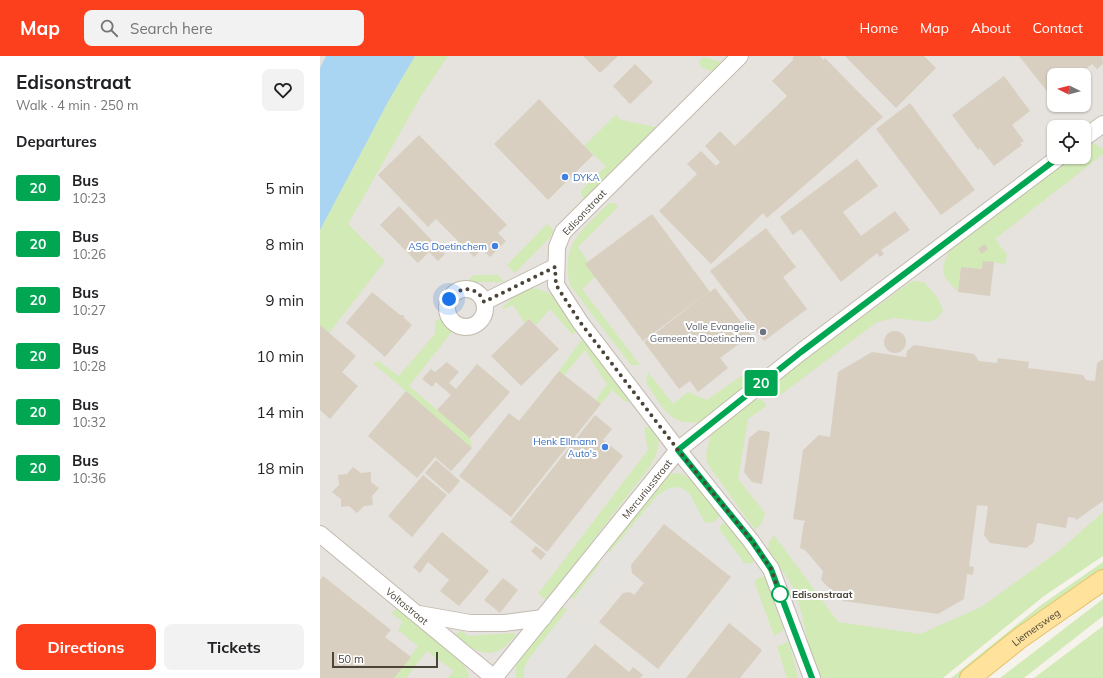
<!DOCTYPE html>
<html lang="en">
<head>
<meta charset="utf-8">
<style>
  :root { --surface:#fff; --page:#f2f2f2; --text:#202124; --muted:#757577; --accent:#fc3f1d }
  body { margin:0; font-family:Mulish,sans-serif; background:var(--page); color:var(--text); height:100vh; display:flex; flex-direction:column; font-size:15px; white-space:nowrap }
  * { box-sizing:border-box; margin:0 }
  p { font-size:13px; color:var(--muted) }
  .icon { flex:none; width:22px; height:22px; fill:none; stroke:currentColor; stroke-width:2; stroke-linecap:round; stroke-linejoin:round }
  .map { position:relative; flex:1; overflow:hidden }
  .side { display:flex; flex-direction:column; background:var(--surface); width:320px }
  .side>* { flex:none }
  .badge { padding:0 8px; border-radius:3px; font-size:14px; line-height:26px }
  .needle { width:26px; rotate:276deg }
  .fabs { position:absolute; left:727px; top:12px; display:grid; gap:8px }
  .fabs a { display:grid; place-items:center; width:44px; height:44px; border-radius:8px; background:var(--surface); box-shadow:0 1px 3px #0004; font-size:20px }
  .scale { position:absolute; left:12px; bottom:10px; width:106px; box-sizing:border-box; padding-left:4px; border:2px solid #4b4439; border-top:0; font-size:11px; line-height:14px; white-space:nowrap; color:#4b4439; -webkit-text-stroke:3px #fff; paint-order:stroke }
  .you { position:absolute; width:20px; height:20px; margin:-10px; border:3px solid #fff; border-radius:50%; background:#1a73e8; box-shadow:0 0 0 6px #1a73e833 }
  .map>.badge { position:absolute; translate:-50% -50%; box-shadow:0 0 0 2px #fff }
  h2 { padding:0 16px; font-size:15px; line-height:36px }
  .round { display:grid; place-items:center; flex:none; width:42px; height:42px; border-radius:8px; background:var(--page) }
  .summary { display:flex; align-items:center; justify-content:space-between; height:68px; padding:0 16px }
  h1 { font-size:19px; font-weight:700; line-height:30px }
  .primary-button { display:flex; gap:8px; margin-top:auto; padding:8px 16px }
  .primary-button a { flex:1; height:46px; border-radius:8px; background:var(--accent); color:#fff; font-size:16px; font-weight:700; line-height:46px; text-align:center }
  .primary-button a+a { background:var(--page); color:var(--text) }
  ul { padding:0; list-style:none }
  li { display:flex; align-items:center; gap:12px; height:56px; padding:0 16px }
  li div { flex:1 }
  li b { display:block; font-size:15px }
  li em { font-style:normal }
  li .badge { min-width:44px; font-weight:700; text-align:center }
  header { display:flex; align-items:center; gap:24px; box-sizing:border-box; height:56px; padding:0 20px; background:var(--accent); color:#fff }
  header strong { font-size:19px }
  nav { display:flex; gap:22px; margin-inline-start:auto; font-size:14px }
  .search { width:280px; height:36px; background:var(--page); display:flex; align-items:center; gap:10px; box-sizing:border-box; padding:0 14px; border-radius:8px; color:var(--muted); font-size:15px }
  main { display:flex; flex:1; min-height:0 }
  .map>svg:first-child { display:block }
  .industrial { fill:#e6e2dd; fill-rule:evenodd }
  .green { fill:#d2eab5 }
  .parking { fill:#e5e3e0 }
  .water { fill:#a9d4f2 }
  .building { fill:#d8cfc1 }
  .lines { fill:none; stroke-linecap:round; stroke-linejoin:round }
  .minor-casing { stroke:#c2bbae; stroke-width:18 }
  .major-casing { stroke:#e6c16a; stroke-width:22 }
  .minor { stroke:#fff; stroke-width:16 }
  .major { stroke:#ffe39c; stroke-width:20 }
  .line-casing { stroke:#fff; stroke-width:9 }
  .line { stroke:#00a651; stroke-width:6 }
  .walk { stroke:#4b4439; stroke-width:4; stroke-dasharray:0 7.2 }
  .shop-dot { fill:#3f7fe0; stroke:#fff; stroke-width:1.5 }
  .worship-dot { fill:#6b7280; stroke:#fff; stroke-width:1.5 }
  .stop-dot { fill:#fff; stroke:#00a651; stroke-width:2 }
  .labels { text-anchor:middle; stroke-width:4; stroke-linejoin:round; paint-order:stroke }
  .shop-label { font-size:10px; fill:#366cbe; stroke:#fff; text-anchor:end }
  .street-label { font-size:10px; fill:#4b4439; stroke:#fff }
  .worship-label { font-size:10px; fill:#5b616d; stroke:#fff; text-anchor:end }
  .stop-label { font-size:10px; font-weight:bold; fill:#4b4439; stroke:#fff; text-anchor:start }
</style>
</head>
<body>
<header>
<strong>Map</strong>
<div class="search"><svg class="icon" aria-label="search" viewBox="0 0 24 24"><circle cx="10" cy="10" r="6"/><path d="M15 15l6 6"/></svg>Search here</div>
<nav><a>Home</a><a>Map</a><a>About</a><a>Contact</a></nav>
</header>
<main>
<section class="side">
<div class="summary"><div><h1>Edisonstraat</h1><p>Walk · 4 min · 250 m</p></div><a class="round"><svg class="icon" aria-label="heart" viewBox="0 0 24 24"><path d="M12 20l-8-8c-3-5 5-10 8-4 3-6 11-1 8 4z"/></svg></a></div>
<h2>Departures</h2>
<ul>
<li><span class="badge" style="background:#00a651;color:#fff">20</span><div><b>Bus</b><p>10:23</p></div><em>5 min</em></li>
<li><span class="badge" style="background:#00a651;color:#fff">20</span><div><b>Bus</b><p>10:26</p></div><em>8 min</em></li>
<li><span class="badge" style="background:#00a651;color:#fff">20</span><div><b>Bus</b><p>10:27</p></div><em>9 min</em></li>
<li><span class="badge" style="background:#00a651;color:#fff">20</span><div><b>Bus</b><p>10:28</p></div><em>10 min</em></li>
<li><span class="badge" style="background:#00a651;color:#fff">20</span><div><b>Bus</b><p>10:32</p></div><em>14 min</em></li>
<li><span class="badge" style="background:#00a651;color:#fff">20</span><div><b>Bus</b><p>10:36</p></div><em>18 min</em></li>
</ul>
<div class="primary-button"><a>Directions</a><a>Tickets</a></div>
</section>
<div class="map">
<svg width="783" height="622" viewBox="0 0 783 622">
  <rect width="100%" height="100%" fill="#f6f3ec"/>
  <!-- industrial -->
  <path class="industrial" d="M0,0H783V487L610,622H0ZM734,19H764V49H734ZM734,71H764V101H734Z"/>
  <!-- green -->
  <g class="green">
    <path d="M95,0H128L101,40L28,168L65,205L9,277L0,269V174L69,44Z"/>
    <path d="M406,0H414L396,16L382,12L379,6L383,1L402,6Z"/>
    <path d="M296,59L301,64L340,72L270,142L263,143L261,135L286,110L264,90Z"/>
    <path d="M773,87L783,93V98L675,183L687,199L685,208L664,205L662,213L641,211L638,236C619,216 620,216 631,191L754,101H764V94Z"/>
    <path d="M289,147H294L298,151L258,191L268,206L275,221L262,233L320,309H311L250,229C240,186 263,175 289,147Z"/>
    <path d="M227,168L235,176L195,217L187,209Z"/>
    <path d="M153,219H178L184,226H147Z"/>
    <path d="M592,225L604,226L617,241L623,254L618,262L608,266L574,262L557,266L459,340L456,336L459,321Z"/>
    <path d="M213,232C239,236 245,254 258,275L252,278L230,253L216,269L209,263L205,267L193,249L183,253L182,252L201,234Z"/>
    <path d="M119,263H124L129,271L134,273L89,330L150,382L152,392L53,307L58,305L79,320L115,278V266Z"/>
    <path d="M265,283L313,340L310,345L306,346L292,334L281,348L276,344L287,328L265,294L244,319L239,315L259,287Z"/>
    <path d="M328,316L353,348L368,336L387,344L424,318L428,322L427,330L382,365C350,373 342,349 326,327Z"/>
    <path d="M433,343L443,344L446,350L428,363L418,423L445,457L442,467L435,474L387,407L386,398L391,377Z"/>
    <path d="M336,371C342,388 337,399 328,413L227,544L218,538L328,394L324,372Z"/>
    <path d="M360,417L376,427L400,460L394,466L385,467L369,437L337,440L291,497L283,492L341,422L350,418Z"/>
    <path d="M783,456V500L724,540L623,622H499C487,596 486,566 476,539C470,523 458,509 448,495L449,486L454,479L518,566L600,578L659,552L670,545L740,494Z"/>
    <path d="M405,466L436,502L431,508L424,507L399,475L400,470Z"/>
    <path d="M274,503L280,508L254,543L248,538Z"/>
    <path d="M783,506V518L644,622H631L721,549Z"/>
    <path d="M440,521H445L464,574L454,580L434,524Z"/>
    <path d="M783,543V560L704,622H680Z"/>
    <path d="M239,548L247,554L208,604L204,622H196V610L199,601Z"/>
    <path d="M78,552L143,607L148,616L149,622H128L134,615L107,595L86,622H74L98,590L78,574L83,566L71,557Z"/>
    <path d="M783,570V622H714Z"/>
    <path d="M141,574L148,580L193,577L196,579C174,606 159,599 135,580Z"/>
    <path d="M469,586L478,622H467L457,590Z"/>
  </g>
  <!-- parking -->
  <g class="parking">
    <path d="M360,431L369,437L385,467L394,466L424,507L431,508L436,502L445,521H440L434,525L358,622H326L332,614L338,618L416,521L343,464L282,545L287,550L277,562L254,543L280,508L337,440L349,432Z"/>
    <path d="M247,554L278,579L243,622H204V612L208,604Z"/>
  </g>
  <!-- water -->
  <path class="water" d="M6,0H95L69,44L0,174V12Z"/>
  <!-- building -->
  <g class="building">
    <path d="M263,0H298L280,17Z"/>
    <path d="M474,0H500L503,4L505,2L563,61L447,162L443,157L391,208L339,155L377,118L367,108L381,95L396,110L400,106L385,90L400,75L415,90L467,40L452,25L474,3L472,2Z"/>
    <path d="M525,0H604L616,12L576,52Z"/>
    <path d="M699,0H782L783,8L777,13L772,8L758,19H734V44Z"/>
    <path d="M315,8L333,26L310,48L293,30Z"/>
    <path d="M684,20L710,55L692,69L704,85L700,87L702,89L674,110L660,92L658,94L632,59Z"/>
    <path d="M219,43L273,99L228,144L174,88Z"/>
    <path d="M590,47L655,134L621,159L556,73Z"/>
    <path d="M99,79L187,169L178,177L186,185L170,201L162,193L154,201L116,163L108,171L58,119Z"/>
    <path d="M537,103L558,130L523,156L541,180L575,155L590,174L561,194L564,198L561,200L560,201L557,197L521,226L481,173L473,179L460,161Z"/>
    <path d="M79,150L125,198L118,205L109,196L98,207L60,169Z"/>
    <path d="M332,158L390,236L395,232L431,279L400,302L408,312L378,336L370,325L359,333L324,286L387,237L323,285L265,208Z"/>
    <path d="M446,172L476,211L463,221L487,253L444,285L390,215Z"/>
    <path d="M665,188L668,193L662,198L658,193Z"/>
    <path d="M663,205L674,206L670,240L638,236L641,211L662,213Z"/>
    <path d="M52,236L80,259H84V262L92,269L65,301L26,267Z"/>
    <path d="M209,263L239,293L201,330L171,300Z"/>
    <path d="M0,269L36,300L22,316L38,330L10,363L0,354Z"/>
    <circle cx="575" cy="286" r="11"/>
    <path d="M594,289L654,298L659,305L677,307L678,302L709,306L708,312L763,319L766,324L775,325L777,307L783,303V445L755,465L756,462L748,461L746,472L717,467L714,486L706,492L670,487L664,479L668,450L657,449L649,510L654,511L653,519L647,518L644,543L618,558L523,545L501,524L503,515L485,494L480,492L484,466L486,465L473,463L483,394L499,379L510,381L518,316L552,296L586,301L587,295Z"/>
    <path d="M127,306L139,316L129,327L136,333L157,308L190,336L150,382L117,354L131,339L116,326L112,331L102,323L111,313L115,316Z"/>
    <path d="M239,315L281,348L191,461L139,420L189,357L199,365Z"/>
    <path d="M86,335L152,392L131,415L115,401L97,422L48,380Z"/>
    <path d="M275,359L292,373L283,384L303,400L227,496L190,466Z"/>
    <path d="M439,374L450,376L442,428L432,426L424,416L429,382Z"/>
    <path d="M116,404L140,425L129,438L105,417Z"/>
    <path d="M33,411L41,417L51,416V426L59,432L52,440L53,449L44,450L37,457L29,450L21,451V443L12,436L19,429L18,419L27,418Z"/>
    <path d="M103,419L127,439L92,481L68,460Z"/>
    <path d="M344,468L411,521L338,613L279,566L303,537L310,536L314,539L324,527L312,517L311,509Z"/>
    <path d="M122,476L169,515L139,550L120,535L129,524L108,506L100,517L93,511Z"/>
    <path d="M216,490L226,498L221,504L211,495Z"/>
    <path d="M3,520L71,574L65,581L91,601L74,622H0V524Z"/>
    <path d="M183,522L198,534L180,557L164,544Z"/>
    <path d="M409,567L442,594L440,597L420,622H366Z"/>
    <path d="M275,588L309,616L313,611L323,619L320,622H246Z"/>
  </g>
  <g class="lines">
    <defs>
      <g id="minor">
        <path d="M420,0L243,176L237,191L236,229L260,266L358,394L431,485L451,513L492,622"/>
        <path d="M764,82L783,68"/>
        <circle cx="146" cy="252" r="19"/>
        <path d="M164,246L235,211"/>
        <path id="s1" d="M0,478L174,622"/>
        <path d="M99,558L150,567H184L223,562"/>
        <path id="s2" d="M174,622L358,394L481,296L739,101"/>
      </g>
      <g id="major">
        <path id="s3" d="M650,622L700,582L783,524"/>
      </g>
    </defs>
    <!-- minor casing -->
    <use href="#minor" class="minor-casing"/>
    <!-- major casing -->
    <use href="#major" class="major-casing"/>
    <!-- minor -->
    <use href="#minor" class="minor"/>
    <!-- major -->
    <use href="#major" class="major"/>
  </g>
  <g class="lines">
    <defs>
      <path id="line" d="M492,622L451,513L432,485L358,394L481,296L739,101"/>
    </defs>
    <!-- line casing -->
    <use href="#line" class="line-casing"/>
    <!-- line -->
    <use href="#line" class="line"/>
    <!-- walk -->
    <path class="walk" d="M129,243C139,230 157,229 164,246L235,211L236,229L260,266L358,394L432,485L451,513L460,538"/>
  </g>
  <!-- markers -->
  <g class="shop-dot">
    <circle cx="245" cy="121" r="4"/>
    <circle cx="175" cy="190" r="4"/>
    <circle cx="285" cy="391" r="4"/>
  </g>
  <circle class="worship-dot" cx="443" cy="276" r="4"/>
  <circle class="stop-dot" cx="460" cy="538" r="8"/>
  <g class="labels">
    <!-- shop labels -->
    <g class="shop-label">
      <text x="253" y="125" text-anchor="start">DYKA</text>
      <text x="167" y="194">ASG Doetinchem</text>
      <text x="277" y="389">Henk Ellmann<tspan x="277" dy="12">Auto's</tspan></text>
    </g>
    <!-- street labels -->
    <g class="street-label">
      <text transform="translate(264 156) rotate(-47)" y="4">Edisonstraat</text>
      <text dy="4" stroke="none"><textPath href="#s2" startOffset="243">Mercuriusstraat</textPath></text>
      <text dy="4" stroke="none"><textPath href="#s1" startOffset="113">Voltastraat</textPath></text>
      <text dy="4" stroke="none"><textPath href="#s3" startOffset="83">Liemersweg</textPath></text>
    </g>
    <!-- worship labels -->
    <g class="worship-label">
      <text x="435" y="274">Volle Evangelie<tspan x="435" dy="12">Gemeente Doetinchem</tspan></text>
    </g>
    <!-- stop labels -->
    <g class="stop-label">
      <text x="472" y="542">Edisonstraat</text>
    </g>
  </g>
</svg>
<div class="fabs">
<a><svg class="needle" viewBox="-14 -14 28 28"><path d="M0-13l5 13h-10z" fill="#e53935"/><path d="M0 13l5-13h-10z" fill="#757577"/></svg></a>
<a><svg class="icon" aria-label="locate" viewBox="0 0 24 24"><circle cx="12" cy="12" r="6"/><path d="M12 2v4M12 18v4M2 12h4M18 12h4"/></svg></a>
</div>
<div class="scale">50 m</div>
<div class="you" style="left:129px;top:243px"></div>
<b class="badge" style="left:441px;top:327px;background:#00a651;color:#fff">20</b>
</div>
</main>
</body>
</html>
